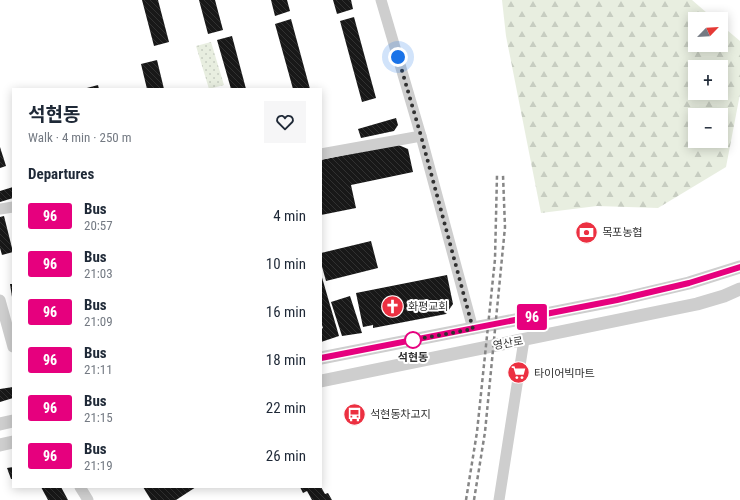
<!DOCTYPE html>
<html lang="en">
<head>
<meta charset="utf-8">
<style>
  :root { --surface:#fff; --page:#f6f6f7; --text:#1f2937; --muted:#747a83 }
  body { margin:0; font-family:"Roboto Condensed","Noto Sans KR",sans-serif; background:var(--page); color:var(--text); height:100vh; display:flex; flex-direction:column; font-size:15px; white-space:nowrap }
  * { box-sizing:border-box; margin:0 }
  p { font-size:13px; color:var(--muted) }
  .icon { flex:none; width:22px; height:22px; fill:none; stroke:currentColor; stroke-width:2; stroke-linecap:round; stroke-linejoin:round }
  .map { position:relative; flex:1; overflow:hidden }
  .drawer { position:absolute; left:12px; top:88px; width:310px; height:400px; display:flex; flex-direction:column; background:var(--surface); border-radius:0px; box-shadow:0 2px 10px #0003 }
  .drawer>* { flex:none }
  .badge { padding:0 8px; border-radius:3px; font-size:14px; line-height:26px }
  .needle { width:26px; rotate:65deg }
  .buttons { position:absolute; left:688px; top:12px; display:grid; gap:8px }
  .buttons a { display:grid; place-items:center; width:40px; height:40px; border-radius:0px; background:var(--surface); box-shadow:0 2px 10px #0003; font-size:20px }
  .you { position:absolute; width:20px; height:20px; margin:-10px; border:3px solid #fff; border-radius:50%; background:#1a73e8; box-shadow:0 0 0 6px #1a73e833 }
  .map>.badge { position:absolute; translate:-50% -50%; box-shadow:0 0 0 2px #fff }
  h2 { padding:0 16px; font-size:15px; line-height:36px }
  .round { display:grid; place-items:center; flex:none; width:42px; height:42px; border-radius:0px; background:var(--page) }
  .overview { display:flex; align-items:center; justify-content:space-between; height:68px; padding:0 16px }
  h1 { font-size:19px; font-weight:700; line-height:30px }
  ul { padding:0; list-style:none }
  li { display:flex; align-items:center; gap:12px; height:48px; padding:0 16px }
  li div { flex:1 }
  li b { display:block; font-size:15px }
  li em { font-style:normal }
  li .badge { min-width:44px; font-weight:700; text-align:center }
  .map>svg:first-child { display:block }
  .forest { fill:url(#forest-firs); fill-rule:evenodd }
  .park { fill:url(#park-dots) }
  .building { fill:url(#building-back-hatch) }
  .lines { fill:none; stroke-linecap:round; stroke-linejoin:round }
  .minor { stroke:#cecece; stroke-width:11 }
  .tertiary { stroke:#cecece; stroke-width:13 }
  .rail { stroke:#868686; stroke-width:2.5; stroke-dasharray:4 3; stroke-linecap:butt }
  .line-casing { stroke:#fff; stroke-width:9 }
  .line { stroke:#e6007e; stroke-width:6 }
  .walk { stroke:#313131; stroke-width:4; stroke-dasharray:0 7.2 }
  .stop-dot { fill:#fff; stroke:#e6007e; stroke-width:2 }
  .labels { text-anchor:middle; stroke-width:4; stroke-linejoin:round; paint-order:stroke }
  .poi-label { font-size:11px; fill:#313131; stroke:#fff; text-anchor:start }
  .street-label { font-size:11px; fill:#313131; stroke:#fff }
  .stop-label { font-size:11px; font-weight:bold; fill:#313131; stroke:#fff }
</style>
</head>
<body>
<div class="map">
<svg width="740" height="500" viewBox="0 0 740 500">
  <defs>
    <pattern id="forest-firs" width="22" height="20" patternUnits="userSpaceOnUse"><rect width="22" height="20" fill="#e8eee0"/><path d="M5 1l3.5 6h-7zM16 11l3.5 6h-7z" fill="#c7cdc1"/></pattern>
    <pattern id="park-dots" width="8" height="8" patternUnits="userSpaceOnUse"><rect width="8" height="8" fill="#e8eee0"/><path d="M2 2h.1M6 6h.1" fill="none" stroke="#c7cdc1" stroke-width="1.8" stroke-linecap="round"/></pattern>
    <pattern id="building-back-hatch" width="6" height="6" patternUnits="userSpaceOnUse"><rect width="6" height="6" fill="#181818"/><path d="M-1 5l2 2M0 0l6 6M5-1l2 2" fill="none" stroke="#313131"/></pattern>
  </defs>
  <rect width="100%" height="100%" fill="#fff"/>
  <!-- forest -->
  <path class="forest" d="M502,0H692L714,19H695V45H721V25L740,41V94L726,167L658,208L597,206L541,213L506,36ZM695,67H721V93H695ZM695,115H721V141H695Z"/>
  <!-- park -->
  <path class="park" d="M211,42L224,85L209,89L196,46Z"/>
  <!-- building -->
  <g class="building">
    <path d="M142,0H158L169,42L154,46Z"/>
    <path d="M199,0H215L223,30L208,34Z"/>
    <path d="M271,0H287L290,11L275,16Z"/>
    <path d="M333,0H351L353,9L337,14Z"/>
    <path d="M354,17L376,98L362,102L340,21Z"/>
    <path d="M291,19L310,89H293L275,24Z"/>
    <path d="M232,36L246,89H231L217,40Z"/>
    <path d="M157,60L164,89H147L141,64Z"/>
    <path d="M98,85L99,89H83Z"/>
    <path d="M396,118L398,125L394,131L361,138L358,129Z"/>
    <path d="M396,144L408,149L413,172L351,185L356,208L321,215V160Z"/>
    <path d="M0,147L6,166L0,168Z"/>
    <path d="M13,187V198L0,202V191Z"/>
    <path d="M4,216L13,252L2,255L0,248V217Z"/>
    <path d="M371,241L378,268L326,281L321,263V253Z"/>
    <path d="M321,274L339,336L321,342V329L323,328L321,322Z"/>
    <path d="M447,275L453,304L446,314L373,328V325L363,327L356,293Z"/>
    <path d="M10,284H13V297H12Z"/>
    <path d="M350,296L362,333L342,336L331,302Z"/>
    <path d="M13,387V398L0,402V389Z"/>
    <path d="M13,467V479H11L7,468Z"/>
    <path d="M41,487H61L68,500H48Z"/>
    <path d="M143,487H196L176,500H151Z"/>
    <path d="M300,487H321L325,494L328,493L332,500H312L307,491L303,493Z"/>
  </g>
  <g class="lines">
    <!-- minor -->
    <g class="minor">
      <path d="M381,0L421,136L473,329"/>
      <path d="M321,154L421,136"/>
      <path d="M0,209L13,207"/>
      <path d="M0,300L13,347"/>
      <path d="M80,487L88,500"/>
      <path d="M499,500L524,340"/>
    </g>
    <!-- tertiary -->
    <g class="tertiary">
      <path d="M321,358L617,300L689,283L740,267"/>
      <path d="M321,381L697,304L724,296L740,289"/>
      <path d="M0,424L13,421"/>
      <path d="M0,445L13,442"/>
    </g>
    <!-- rail -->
    <g class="rail">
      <path d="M466,500L477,432L495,259L497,175"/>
      <path d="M474,500L485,432L505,227L503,175"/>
    </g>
  </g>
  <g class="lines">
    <defs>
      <path id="line" d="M321,358L617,300L689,283L740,267"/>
    </defs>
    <!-- line casing -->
    <use href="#line" class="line-casing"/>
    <!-- line -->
    <use href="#line" class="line"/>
    <!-- walk -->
    <path class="walk" d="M398,57L421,136L473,329L413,340"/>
  </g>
  <!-- icons -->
  <defs>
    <symbol id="bank-disc" viewBox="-11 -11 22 22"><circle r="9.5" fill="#ec3041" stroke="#fff"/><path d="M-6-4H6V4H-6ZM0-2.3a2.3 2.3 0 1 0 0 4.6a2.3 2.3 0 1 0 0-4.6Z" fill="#fff"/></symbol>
    <symbol id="church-disc" viewBox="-11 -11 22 22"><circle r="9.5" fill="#ec3041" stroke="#fff"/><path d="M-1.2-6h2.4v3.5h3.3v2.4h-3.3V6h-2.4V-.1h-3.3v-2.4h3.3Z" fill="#fff"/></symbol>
    <symbol id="supermarket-disc" viewBox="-11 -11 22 22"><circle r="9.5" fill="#ec3041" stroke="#fff"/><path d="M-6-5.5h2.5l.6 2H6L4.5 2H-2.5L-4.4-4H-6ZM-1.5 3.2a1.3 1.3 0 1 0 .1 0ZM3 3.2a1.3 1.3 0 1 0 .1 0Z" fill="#fff"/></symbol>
    <symbol id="bus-disc" viewBox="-11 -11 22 22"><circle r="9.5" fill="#ec3041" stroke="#fff"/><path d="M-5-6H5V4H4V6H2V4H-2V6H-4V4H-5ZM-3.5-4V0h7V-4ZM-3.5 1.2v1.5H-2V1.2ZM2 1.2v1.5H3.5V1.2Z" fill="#fff"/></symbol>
  </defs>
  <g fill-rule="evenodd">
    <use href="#bank-disc" x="574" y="220" width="25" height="25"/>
    <use href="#church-disc" x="380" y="294" width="25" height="25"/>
    <use href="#supermarket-disc" x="506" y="360" width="25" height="25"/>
    <use href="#bus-disc" x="342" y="402" width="25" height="25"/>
  </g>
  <!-- markers -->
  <circle class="stop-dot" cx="413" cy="340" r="8"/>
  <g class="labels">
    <!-- poi labels -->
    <g class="poi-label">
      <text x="602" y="236">목포농협</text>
      <text x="408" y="310">화평교회</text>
      <text x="534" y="377">타이어빅마트</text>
      <text x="370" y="418">석현동차고지</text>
    </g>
    <!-- street labels -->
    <g class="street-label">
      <text transform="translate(508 343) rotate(-10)" y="4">영산로</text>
    </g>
    <!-- stop labels -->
    <g class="stop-label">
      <text x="413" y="361">석현동</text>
    </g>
  </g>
</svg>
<div class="buttons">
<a><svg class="needle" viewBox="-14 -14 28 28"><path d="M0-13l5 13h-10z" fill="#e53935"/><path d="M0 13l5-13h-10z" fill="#747a83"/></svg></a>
<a>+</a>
<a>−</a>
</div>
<div class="you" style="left:398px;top:57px"></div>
<b class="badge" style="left:532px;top:317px;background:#e6007e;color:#fff">96</b>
<section class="drawer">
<div class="overview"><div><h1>석현동</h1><p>Walk · 4 min · 250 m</p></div><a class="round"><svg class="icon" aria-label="heart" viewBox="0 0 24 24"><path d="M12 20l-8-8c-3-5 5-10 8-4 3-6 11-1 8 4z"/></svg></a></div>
<h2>Departures</h2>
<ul>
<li><span class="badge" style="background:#e6007e;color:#fff">96</span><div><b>Bus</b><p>20:57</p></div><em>4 min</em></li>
<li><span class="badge" style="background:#e6007e;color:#fff">96</span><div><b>Bus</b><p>21:03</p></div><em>10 min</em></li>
<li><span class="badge" style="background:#e6007e;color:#fff">96</span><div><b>Bus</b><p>21:09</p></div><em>16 min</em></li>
<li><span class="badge" style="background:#e6007e;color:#fff">96</span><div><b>Bus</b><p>21:11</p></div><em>18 min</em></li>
<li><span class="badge" style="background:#e6007e;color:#fff">96</span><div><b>Bus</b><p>21:15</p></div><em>22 min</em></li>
<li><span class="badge" style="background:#e6007e;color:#fff">96</span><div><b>Bus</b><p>21:19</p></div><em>26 min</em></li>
</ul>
</section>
</div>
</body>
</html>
